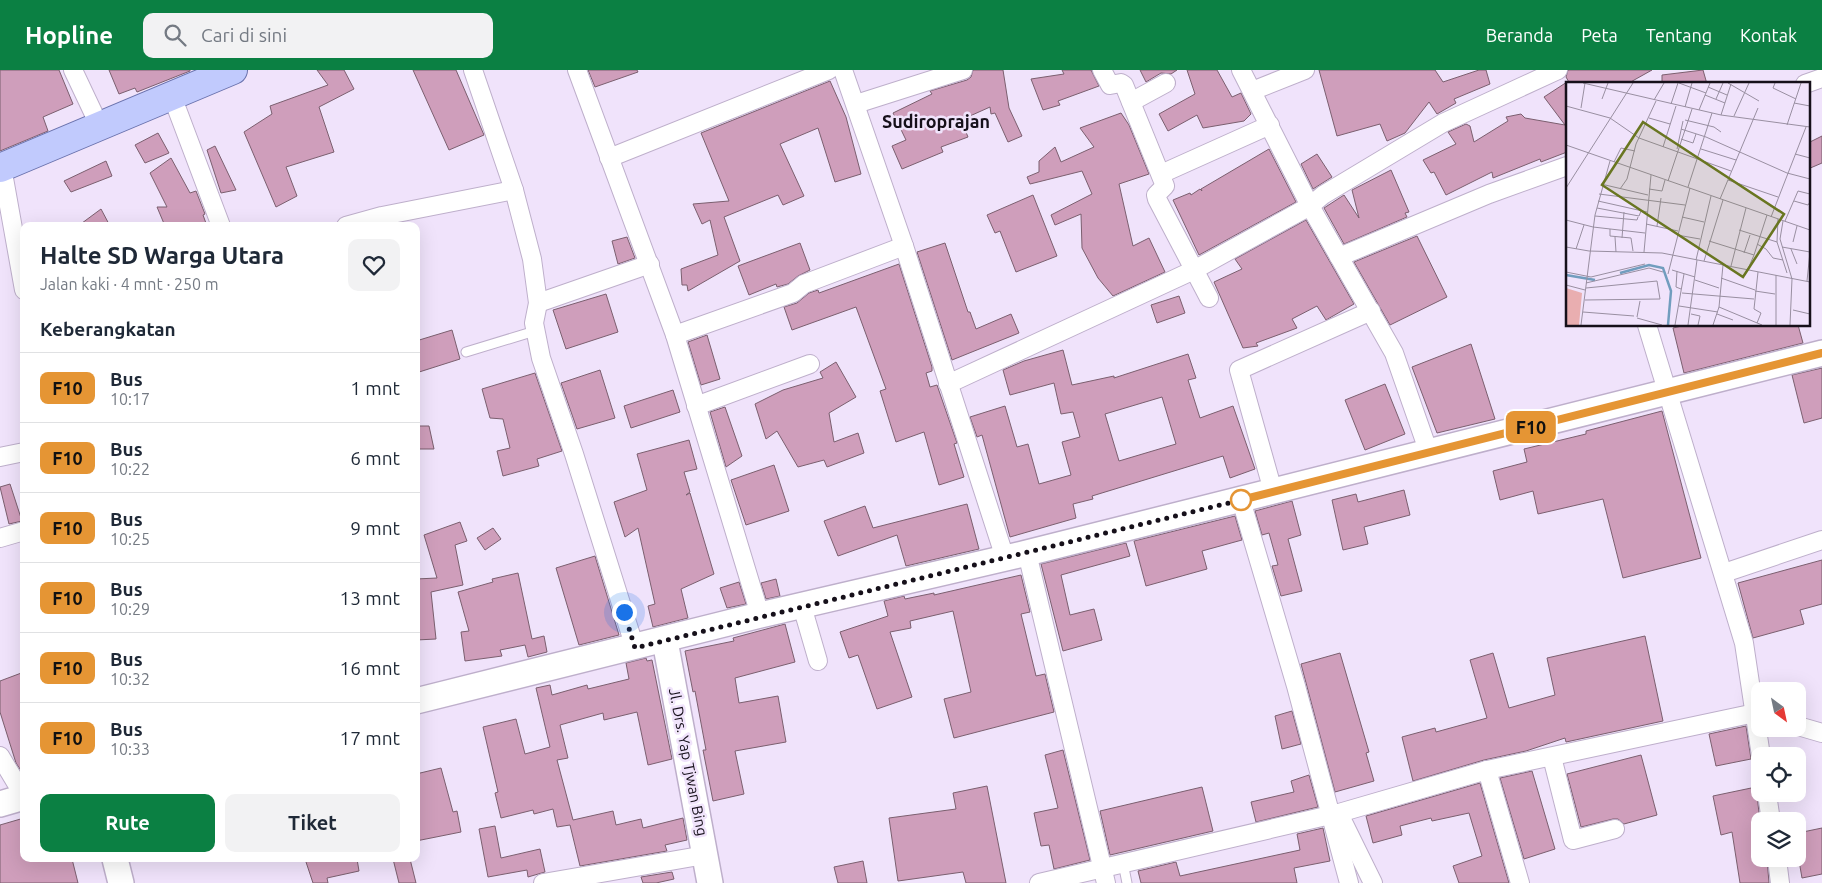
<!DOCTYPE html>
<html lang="id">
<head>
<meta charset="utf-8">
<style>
  :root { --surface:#fff; --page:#f2f2f3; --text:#1f2937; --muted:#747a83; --line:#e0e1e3; --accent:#0b8043 }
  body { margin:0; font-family:Ubuntu,sans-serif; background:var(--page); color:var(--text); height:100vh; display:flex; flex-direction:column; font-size:19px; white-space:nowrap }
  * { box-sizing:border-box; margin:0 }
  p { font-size:16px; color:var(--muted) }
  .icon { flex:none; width:28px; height:28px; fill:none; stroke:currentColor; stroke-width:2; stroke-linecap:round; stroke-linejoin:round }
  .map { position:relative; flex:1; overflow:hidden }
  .panel { position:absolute; left:20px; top:152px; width:400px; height:640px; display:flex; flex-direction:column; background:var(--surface); border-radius:10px; box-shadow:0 5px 20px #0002 }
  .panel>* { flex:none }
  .badge { padding:0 10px; border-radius:8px; font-size:18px; line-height:32px }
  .needle { width:32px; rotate:147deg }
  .buttons { position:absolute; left:1751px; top:612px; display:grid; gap:10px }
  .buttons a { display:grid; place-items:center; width:55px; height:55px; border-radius:10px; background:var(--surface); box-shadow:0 5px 20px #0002; font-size:25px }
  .you { position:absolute; width:25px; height:25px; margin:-12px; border:4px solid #fff; border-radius:50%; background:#1a73e8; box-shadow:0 0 0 8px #1a73e833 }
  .map>.badge { position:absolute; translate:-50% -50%; box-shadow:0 0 0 2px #fff }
  h2 { padding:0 20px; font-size:19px; line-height:45px }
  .round { display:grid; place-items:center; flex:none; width:52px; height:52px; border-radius:10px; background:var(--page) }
  .summary { display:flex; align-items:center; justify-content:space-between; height:85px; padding:0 20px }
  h1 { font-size:24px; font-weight:700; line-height:38px }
  .action { display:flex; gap:10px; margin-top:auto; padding:10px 20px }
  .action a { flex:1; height:58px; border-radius:10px; background:var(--accent); color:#fff; font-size:20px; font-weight:700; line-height:58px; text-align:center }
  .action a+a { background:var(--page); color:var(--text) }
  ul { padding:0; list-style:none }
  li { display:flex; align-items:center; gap:15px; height:70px; padding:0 20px; border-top:1px solid var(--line) }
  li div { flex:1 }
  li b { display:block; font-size:19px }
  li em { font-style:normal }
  li .badge { min-width:55px; font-weight:700; text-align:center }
  header { display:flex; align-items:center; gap:30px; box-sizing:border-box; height:70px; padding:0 25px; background:var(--accent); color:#fff }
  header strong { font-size:24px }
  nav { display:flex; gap:28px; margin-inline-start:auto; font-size:18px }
  .search { width:350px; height:45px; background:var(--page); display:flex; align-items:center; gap:12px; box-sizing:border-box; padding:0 18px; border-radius:10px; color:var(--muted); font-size:19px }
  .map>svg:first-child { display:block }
  .building { fill:#cf9ebb; stroke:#7b5f6f; fill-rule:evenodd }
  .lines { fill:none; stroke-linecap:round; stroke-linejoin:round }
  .lane-casing { stroke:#beafcb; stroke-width:11 }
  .street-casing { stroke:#beafcb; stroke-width:20 }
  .secondary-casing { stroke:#beafcb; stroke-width:28 }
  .primary-casing { stroke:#6a72ad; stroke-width:30 }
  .lane { stroke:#fff; stroke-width:9 }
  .street { stroke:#fff; stroke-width:18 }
  .secondary { stroke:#fff; stroke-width:25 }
  .primary { stroke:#c1cafd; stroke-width:28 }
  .line-casing { stroke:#fff; stroke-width:11 }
  .line { stroke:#e59534; stroke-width:8 }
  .walk { stroke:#16101a; stroke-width:5; stroke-dasharray:0 9 }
  .stop-dot { fill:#fff; stroke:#e59534; stroke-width:2.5 }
  .labels { text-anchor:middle; stroke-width:5; stroke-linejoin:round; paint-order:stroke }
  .street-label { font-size:15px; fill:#16101a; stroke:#f0e3fb }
  .quarter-label { font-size:18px; font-weight:bold; fill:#16101a; stroke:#f0e3fb }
  .inset-river { fill:none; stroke:#719dbe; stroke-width:2.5 }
  .inset-road { fill:none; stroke:#998fa1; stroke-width:1 }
  .view { fill:#697621; fill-opacity:0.15; stroke:#697621; stroke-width:2.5 }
  .inset-edge { fill:none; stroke:#16101a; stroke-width:2.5 }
</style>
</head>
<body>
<header>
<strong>Hopline</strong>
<div class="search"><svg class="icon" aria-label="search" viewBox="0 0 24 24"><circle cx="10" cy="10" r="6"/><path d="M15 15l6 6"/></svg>Cari di sini</div>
<nav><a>Beranda</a><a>Peta</a><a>Tentang</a><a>Kontak</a></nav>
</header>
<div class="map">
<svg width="1822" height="813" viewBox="0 0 1822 813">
  <rect width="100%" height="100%" fill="#f0e3fb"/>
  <!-- building -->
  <g class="building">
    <path d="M0,0H59L73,34L43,47L48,61L0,81Z"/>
    <path d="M109,0H190V1L137,22L135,18L119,24Z"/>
    <path d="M317,0H344L354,19L319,37L334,82L286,97L297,126L276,137L244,62L272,44L270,36L328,15Z"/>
    <path d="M413,0H456L484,65L449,80Z"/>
    <path d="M588,0H637L638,2L595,17Z"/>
    <path d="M973,0H1003L1009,38L1022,66L1008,72L995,43L991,44L990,37L961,50L968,67L941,77L943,82L902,99L892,76L906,70L893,43L932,24L930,21L967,10L971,7Z"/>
    <path d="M1062,0H1091L1099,16L1058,31L1060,35L1043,40L1031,9L1064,4Z"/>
    <path d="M1140,0H1177L1171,4L1161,3L1146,12Z"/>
    <path d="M1187,0H1217L1232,27L1241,23L1251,44L1244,51L1203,58L1197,45L1168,61L1159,44L1195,24Z"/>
    <path d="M1319,0H1435L1443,12L1479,0H1486L1490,14L1454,29L1456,33L1437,44L1429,32L1405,63L1387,71L1380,54L1337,66Z"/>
    <path d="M1568,0H1652L1627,14H1570L1566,7Z"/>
    <path d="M1703,0L1707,14H1662V5Z"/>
    <path d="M830,11L846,47L861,104L835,112L818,58L780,74L804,126L783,135L778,125L724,147L740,191L688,221L687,215H682L681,199L718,185L710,150L702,154L693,134L729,131L701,63Z"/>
    <path d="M1567,12V82L1541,92L1540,89L1493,108L1492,102L1446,125L1434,102L1431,103L1423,90L1456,74L1448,62L1466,54L1470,56L1474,72L1508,51L1506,47L1521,44L1525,48L1565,55L1544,27Z"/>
    <path d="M1121,43L1129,55L1149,104L1119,114L1133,176L1149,168L1165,202L1113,226L1098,208L1082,178L1081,144L1055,155L1051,145L1092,124L1082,101L1030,114L1027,107L1039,102V91L1055,77L1061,92L1094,77L1080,58Z"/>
    <path d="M158,63L169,83L145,93L135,75Z"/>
    <path d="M1822,66V93L1808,99V73Z"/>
    <path d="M215,76L236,120L221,123L207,80Z"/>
    <path d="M1269,79L1296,132L1199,185L1173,130L1190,123L1191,125L1200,119L1202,121L1201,119Z"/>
    <path d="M1317,84L1332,107L1313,119L1301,94Z"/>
    <path d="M171,88L190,123L196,121L205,144L203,145L207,156H165L157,137H167L150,103Z"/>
    <path d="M106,91L112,106L71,122L64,111Z"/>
    <path d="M1391,100L1409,142L1405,143L1407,147L1344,174L1324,138L1344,125L1359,148L1352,120Z"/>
    <path d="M1033,125L1057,186L1016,202L1000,161L995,163L987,145Z"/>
    <path d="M101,139L110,156H78Z"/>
    <path d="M1306,150L1354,234L1326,250L1317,236L1292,249L1297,258L1256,273L1258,276L1243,278L1214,212L1242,199L1235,189Z"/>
    <path d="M1417,166L1447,227L1390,255L1354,192Z"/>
    <path d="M627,167L635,188L618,194L612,171Z"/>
    <path d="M800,173L810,200L798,206L788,214L777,217L776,214L749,225L738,196Z"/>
    <path d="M945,173L968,242H970L976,259L1011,244L1019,263L952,290L917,182Z"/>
    <path d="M899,194L932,297V301L926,303L930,317L937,315L957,373L954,374L964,407L939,415L924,362L896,372L880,321L886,319L856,237L792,260L784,237L797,233L809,223L818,220L819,223Z"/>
    <path d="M606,224L618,262L566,279L553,240Z"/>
    <path d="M1179,226L1185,243L1157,253L1151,235Z"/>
    <path d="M1686,255H1798L1803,273L1684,303L1673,258Z"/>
    <path d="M452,260L460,289L416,303V271Z"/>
    <path d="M707,265L720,309L701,315L688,272Z"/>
    <path d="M1471,274L1495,349L1437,363L1412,297Z"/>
    <path d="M1063,280L1072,315L1114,306V308L1188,284L1196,308L1188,310L1200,348L1233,336L1255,399L1230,408L1223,386L1092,426L1093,429L1073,434L1076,448L1010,467L982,365L977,367L970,347L1005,336L1017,377L1028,374L1039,414L1071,405L1062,372L1080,367L1073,342L1061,344L1054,313L1010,325L1003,300L1024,291ZM1162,327L1176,374L1119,391L1105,344Z"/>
    <path d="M836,292L856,327L829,343L834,372L858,363L864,383L827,397L824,390L798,397L777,361L766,369L755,334L783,320L823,308L820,302Z"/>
    <path d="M1822,298V348L1804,353L1792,305Z"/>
    <path d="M600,300L615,348L577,359L561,313Z"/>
    <path d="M535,303L562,381L537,389L539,396L503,406L497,381L510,378L503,349L490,348L482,319Z"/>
    <path d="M1385,314L1405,364L1365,380L1345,330Z"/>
    <path d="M673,320L680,342L631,358L624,336Z"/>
    <path d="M725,337L742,386L726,397L710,342Z"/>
    <path d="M1662,341L1701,488L1623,508L1603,429L1538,444L1533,421L1500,430L1493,401L1527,392L1524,379L1586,364V361Z"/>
    <path d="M416,356H429L434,379H416Z"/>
    <path d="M689,370L697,399L684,402L690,422L686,425L690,423L714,504L681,519L688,548L653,557L648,536L655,534L638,458L625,467L614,432L647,420L637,384Z"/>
    <path d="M774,395L789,441L746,455L731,410Z"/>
    <path d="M10,414L22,451L9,454L0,417Z"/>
    <path d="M1404,420L1410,445L1364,457L1368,474L1343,480L1332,430L1356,424L1358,432Z"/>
    <path d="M1292,431L1301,465L1288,469L1302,521L1281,526L1272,496L1278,495L1269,463L1262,465L1255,441Z"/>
    <path d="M967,434L979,479L906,496L897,465L838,486L824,451L865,436L873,458Z"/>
    <path d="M1235,446L1242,470L1202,481L1207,499L1146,516L1134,471Z"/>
    <path d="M460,452L467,471L455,475L463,515L431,522L436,569L416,570V509L437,508L424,465Z"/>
    <path d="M493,458L501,469L485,480L477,468Z"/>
    <path d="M1126,473L1130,486L1061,505L1070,545L1094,539L1102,570L1063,581L1041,494Z"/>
    <path d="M595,486L619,565L579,575L556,498Z"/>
    <path d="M1822,490V534L1800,540L1804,554L1753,568L1738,513Z"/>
    <path d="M518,503L532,569L544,566L547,582L528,587L525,575L500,580L502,586L465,591L461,562L469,561L458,522L493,512L492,509Z"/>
    <path d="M1021,505L1030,542L1021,544L1036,606L1045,604L1054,642L954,668L944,629L971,622L953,541L910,551L911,558L890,562L912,627L877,639L858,585L849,588L840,562L888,546L884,531L904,526L905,529L934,523V525Z"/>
    <path d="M776,509L780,526L766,529L761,513Z"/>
    <path d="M739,512L746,534L727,538L720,518Z"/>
    <path d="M785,554L795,592L735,608L739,633L778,626L786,672L735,681L744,724L713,731L703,680H706L695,621L693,622L685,581L734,571L733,568Z"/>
    <path d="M1645,566L1663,651L1566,672L1565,668L1526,681L1484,690L1413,711L1402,667L1435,658L1436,662L1487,648L1470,590L1493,583L1509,638L1555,625L1547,588Z"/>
    <path d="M1340,583L1369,682L1366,683L1374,711L1335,722L1301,594Z"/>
    <path d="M646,588L647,591L652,590L672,689L648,695L637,642L604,650L603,643L560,655L568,688L557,690L573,750L613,741L616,755L641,749L643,758L683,748L687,770L665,775L667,781L580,796L570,755L557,757L553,739L534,744L533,740L501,748L495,723L498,722L483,657L516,649L525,684L550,677L536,618L550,615L552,625L587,615L588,619L629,609L626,593Z"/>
    <path d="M24,602V705L16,693L0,642V611Z"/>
    <path d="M1292,641L1301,674L1282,679L1275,646Z"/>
    <path d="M1746,656L1751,689L1716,696L1709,664Z"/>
    <path d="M1063,680L1090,790L1054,799L1049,775L1041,776L1034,743L1058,738L1045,685Z"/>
    <path d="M1641,685L1657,745L1624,754L1618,749H1613L1581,757L1567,704Z"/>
    <path d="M441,698L453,742L457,741L461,762L416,771V704Z"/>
    <path d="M1532,701L1555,779L1524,789L1500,708Z"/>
    <path d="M1309,705L1318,737L1256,752L1251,732L1294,722L1291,711Z"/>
    <path d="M1480,713L1509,813H1459L1453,796L1482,786L1469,743L1432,751L1431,748L1400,756L1402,765L1373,773L1366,746Z"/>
    <path d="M987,716L1006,813H966L963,802L898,811L889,748L956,739L953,723Z"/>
    <path d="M1202,717L1213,761L1110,785L1100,741Z"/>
    <path d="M1756,717L1760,751V789H1767L1769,813H1740L1732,762L1721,765L1713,726Z"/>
    <path d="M24,748V789H72L78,813H0V755Z"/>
    <path d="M495,756L501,788L540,779L545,802L528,807L527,800L488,807L479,759Z"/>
    <path d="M1323,758L1330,791L1294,798L1297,813H1141L1138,801L1176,792L1180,806L1300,780L1297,764Z"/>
    <path d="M1822,758V804L1802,808L1798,785V763Z"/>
    <path d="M305,789H357L359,801L327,808L328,813H313Z"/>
    <path d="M393,789H410L416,813H399Z"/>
    <path d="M863,791L867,813H838L834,797Z"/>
    <path d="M672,802L674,809L656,813H643L641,807Z"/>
  </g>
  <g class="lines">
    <defs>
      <g id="lane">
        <path d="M466,282L535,261"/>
        <path d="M1123,793L1127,813"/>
      </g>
      <g id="street">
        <path d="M73,0L100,57"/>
        <path d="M473,0L514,120L532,189L538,233L534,253L541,288L574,384L635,578"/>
        <path d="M577,0L675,265L760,545"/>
        <path d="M843,0L904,176L1005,488"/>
        <path d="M1102,0L1110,15L1121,13L1124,15L1165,116L1156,125L1157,129L1209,228"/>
        <path d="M1241,0L1310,136L1394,283L1429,383"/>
        <path d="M1805,14L1822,8"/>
        <path d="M1252,21L1305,0"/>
        <path d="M172,26L221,156"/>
        <path d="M1131,32L1166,13"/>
        <path d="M856,34L963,0"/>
        <path d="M609,88L829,0"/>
        <path d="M2,97L24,220"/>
        <path d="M1161,104L1270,55"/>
        <path d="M346,156L382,146L514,120"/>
        <path d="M1339,187L1489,124L1567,96"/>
        <path d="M538,233L650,194"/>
        <path d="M1647,255L1744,573L1761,686"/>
        <path d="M675,265L793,223L804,214L904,176"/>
        <path d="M948,314L1194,200L1310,136L1323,125L1443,53L1558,0"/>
        <path d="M696,336L810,294"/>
        <path d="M0,387L24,382"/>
        <path d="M1273,421L1239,300L1371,241"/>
        <path d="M1241,430L1296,616L1349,813"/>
        <path d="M0,468L24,461"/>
        <path d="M1027,483L1106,813"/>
        <path d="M1724,503L1822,470"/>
        <path d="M802,536L818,591"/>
        <path d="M1798,656L1822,663"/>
        <path d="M0,686L24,726"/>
        <path d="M1552,687L1573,770L1615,759"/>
        <path d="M1487,700L1520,813"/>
        <path d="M1767,724L1771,751"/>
        <path d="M1342,750L1373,813"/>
        <path d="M1777,789L1780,813"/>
        <path d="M543,813L705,785"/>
        <path d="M1039,813L1339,743L1487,700L1755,643L1760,644"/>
      </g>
      <g id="secondary">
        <path d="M665,571L710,813"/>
        <path d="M416,631L760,545L1027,483L1822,283"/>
        <path d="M0,734L24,727"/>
        <path d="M115,789L121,813"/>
      </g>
      <path id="primary" d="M0,98L233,0"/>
    </defs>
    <!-- lane casing -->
    <use href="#lane" class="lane-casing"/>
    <!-- street casing -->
    <use href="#street" class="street-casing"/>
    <!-- secondary casing -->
    <use href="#secondary" class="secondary-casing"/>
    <!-- primary casing -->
    <use href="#primary" class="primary-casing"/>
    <!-- lane -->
    <use href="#lane" class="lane"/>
    <!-- street -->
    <use href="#street" class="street"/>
    <!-- secondary -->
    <use href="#secondary" class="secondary"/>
    <!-- primary -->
    <use href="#primary" class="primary"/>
  </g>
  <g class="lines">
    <defs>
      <path id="line" d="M1241,430L1822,283"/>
    </defs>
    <!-- line casing -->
    <use href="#line" class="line-casing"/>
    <!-- line -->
    <use href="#line" class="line"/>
    <!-- walk -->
    <path class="walk" d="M624,542L635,578L1241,430"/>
  </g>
  <!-- markers -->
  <circle class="stop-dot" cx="1241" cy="430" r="10"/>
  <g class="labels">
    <!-- street labels -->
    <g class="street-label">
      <text transform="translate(688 692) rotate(79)" y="5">Jl. Drs. Yap Tjwan Bing</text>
    </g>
    <!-- quarter labels -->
    <g class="quarter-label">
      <text x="936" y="58">Sudiroprajan</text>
    </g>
  </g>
  <!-- overview -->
  <g transform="translate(1566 12)">
    <rect width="244" height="244" fill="#f0e3fb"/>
    <path d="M0,206L16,211L13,243H0Z" fill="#e9aeb0"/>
    <path class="inset-river" d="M54,191L83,183L97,186L105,209L102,243M0,193L29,198"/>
    <path class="inset-road" d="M17,1L155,33L244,45M113,1L140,11M162,1L193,19M209,1L207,6L230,17M142,5L161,13M139,13L159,21M36,17L42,1M150,17L157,1M88,18L98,1M228,21L244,24M105,22L112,1M0,24L44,36L73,56L165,89M119,25L126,1M15,26L19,1M133,28L144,1M155,33L165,2M168,34L183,1M83,36L104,42M119,38L148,45L155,50M221,43L235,1M115,47L140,55L221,91L244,97M115,57L127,61L130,52M0,63L244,148M97,65L110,24M111,67L117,39M135,67L170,78M229,72L244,76M48,80L55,66L69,69M162,98L212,115M102,99L126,27M35,102L82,113M122,105L146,31M0,106L67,1M54,107L61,97L70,62L90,19M83,107L96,109L99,98M33,112L119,123M154,117L192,26M32,119L81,130M228,119L242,123L244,120M31,126L73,134L75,129M29,134L71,138L72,135M116,135L138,140M205,135L240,45M0,138L27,145L79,151M217,139L214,157L226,197L224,243M219,139L232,109L244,112M80,142L112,149M91,144L95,116M44,147V154L65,156L67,169M173,148L211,160L212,137M111,153L134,157M49,155L50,170M56,156L58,130M143,159L188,173L201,133M211,160L221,191M227,160L231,144M191,162L200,167L207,176L217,178M0,165L23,169L96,171L244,200M216,165L244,170M10,167L18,143M225,167L231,182M78,170L85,93M178,171L184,153M130,178L145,114M138,179L157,118M165,184L180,126M182,187L188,173M106,188L129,195M111,189L110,205L115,207M0,190L25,195L79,182M102,192L124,106M210,193V243M155,196L189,208M129,198L153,206M241,199L244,170M20,201L83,186L97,190M0,203L19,208M189,209L209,212M116,211L188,217M19,218L94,217L91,199L20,206M113,224L152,230M153,225L196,243M227,228L244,232M17,230L68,234M125,232L134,234L132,243M151,232L167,238M71,235L74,219M71,236L96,243M191,241L195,231L188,227L192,190M15,243L29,133L44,79M109,243L118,192M122,243L131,178M147,243L153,225L157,183"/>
    <path class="view" d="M77,40L218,132L177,195L36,103Z"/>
    <rect width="244" height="244" class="inset-edge"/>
  </g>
</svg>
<div class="buttons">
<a><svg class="needle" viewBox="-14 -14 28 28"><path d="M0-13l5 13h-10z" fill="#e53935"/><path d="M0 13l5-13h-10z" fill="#747a83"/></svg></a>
<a><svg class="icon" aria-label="locate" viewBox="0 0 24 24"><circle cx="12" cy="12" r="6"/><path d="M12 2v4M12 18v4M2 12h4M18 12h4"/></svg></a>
<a><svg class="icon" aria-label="layers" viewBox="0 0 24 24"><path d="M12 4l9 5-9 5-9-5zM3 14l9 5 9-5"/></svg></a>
</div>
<div class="you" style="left:624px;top:542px"></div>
<b class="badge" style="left:1531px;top:357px;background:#e59534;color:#111">F10</b>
<section class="panel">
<div class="summary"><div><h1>Halte SD Warga Utara</h1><p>Jalan kaki · 4 mnt · 250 m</p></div><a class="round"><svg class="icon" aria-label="heart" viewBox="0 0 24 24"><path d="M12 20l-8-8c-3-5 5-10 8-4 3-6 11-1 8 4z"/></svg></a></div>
<h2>Keberangkatan</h2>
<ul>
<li><span class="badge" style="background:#e59534;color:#111">F10</span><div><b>Bus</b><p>10:17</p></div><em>1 mnt</em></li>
<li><span class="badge" style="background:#e59534;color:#111">F10</span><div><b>Bus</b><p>10:22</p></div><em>6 mnt</em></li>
<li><span class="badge" style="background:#e59534;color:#111">F10</span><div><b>Bus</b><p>10:25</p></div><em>9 mnt</em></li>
<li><span class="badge" style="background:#e59534;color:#111">F10</span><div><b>Bus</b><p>10:29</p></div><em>13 mnt</em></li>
<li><span class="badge" style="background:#e59534;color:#111">F10</span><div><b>Bus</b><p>10:32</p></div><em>16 mnt</em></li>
<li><span class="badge" style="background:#e59534;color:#111">F10</span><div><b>Bus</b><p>10:33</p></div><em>17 mnt</em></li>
</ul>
<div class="action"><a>Rute</a><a>Tiket</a></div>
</section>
</div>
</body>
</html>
